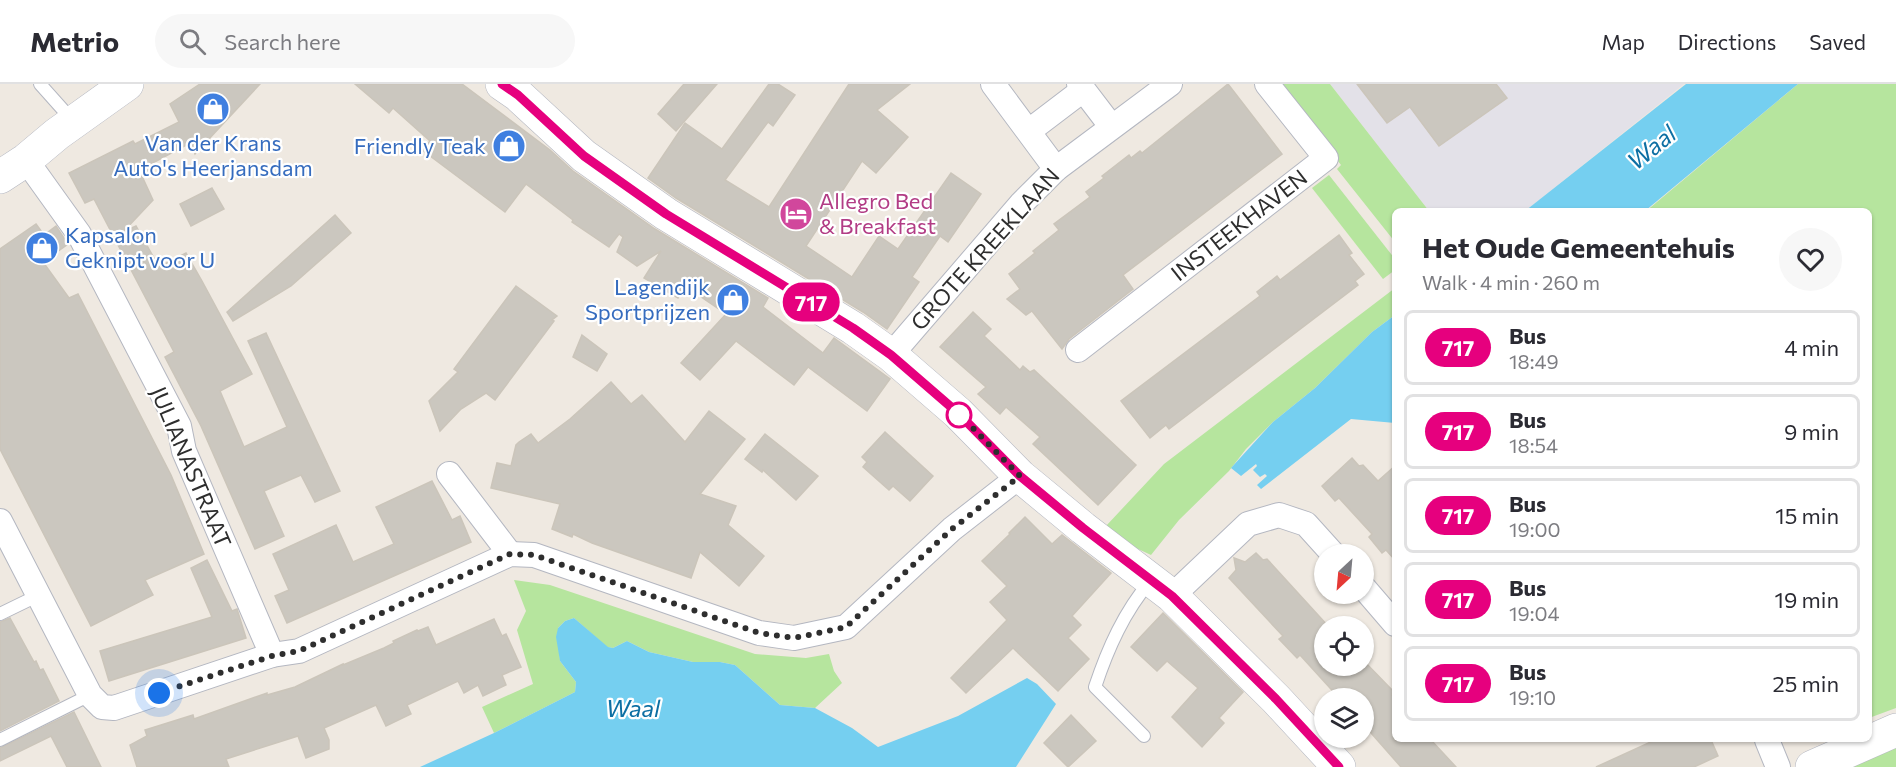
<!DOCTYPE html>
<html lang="en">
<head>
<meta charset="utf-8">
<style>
  :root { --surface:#fff; --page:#f7f7f7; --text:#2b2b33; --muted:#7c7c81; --line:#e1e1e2 }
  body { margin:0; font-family:Commissioner,sans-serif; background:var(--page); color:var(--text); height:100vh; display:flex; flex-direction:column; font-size:22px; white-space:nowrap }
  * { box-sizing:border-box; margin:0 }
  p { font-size:20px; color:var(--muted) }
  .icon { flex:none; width:33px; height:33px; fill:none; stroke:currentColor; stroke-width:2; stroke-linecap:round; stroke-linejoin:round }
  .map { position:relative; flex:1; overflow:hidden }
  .drawer { position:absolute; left:1392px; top:124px; width:480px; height:534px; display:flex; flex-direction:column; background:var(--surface); border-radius:9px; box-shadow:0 2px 4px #0004 }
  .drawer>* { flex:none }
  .badge { padding:0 12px; border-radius:20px; font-size:21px; line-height:39px }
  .needle { width:39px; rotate:206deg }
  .buttons { position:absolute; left:1314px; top:460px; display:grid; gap:12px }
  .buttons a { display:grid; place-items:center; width:60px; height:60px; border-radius:50%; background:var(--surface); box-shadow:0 2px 4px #0004; font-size:30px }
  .you { position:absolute; width:30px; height:30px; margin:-15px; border:4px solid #fff; border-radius:50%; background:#1a73e8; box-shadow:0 0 0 9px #1a73e833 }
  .map>.badge { position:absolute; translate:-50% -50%; box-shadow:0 0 0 3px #fff }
  .round { display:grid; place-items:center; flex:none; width:63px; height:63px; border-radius:32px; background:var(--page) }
  .head { display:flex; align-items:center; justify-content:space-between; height:102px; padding:0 30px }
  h1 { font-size:28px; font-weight:700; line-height:45px }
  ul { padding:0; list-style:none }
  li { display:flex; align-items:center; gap:18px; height:75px; margin:0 12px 9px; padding:0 18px; border:3px solid var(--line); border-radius:9px }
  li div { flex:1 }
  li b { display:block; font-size:22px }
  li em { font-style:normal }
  li .badge { min-width:66px; font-weight:700; text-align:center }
  header { display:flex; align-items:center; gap:36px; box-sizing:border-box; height:84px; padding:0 30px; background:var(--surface); border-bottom:2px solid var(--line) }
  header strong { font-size:28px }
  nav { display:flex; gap:33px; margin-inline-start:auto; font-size:21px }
  .search { width:420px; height:54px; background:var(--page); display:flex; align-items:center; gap:15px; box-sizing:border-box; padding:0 21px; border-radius:33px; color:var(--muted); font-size:22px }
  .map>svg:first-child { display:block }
  .industrial { fill:#e3e1e8 }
  .green { fill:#b6e59e }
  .water { fill:#75cff0 }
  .building { fill:#cbc7bf; stroke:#cbc5ba; stroke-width:1.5 }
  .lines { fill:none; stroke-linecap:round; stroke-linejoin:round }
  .lane-casing { stroke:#b4b7c1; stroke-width:14 }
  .street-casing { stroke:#b4b7c1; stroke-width:26 }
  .secondary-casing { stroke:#b4b7c1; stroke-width:34 }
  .lane { stroke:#fff; stroke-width:12 }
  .street { stroke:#fff; stroke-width:24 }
  .secondary { stroke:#fff; stroke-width:33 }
  .line-casing { stroke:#fff; stroke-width:14 }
  .line { stroke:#e6007e; stroke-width:9 }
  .walk { stroke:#2e2e2e; stroke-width:6; stroke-dasharray:0 10.8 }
  .stop-dot { fill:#fff; stroke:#e6007e; stroke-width:3 }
  .labels { text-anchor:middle; stroke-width:4.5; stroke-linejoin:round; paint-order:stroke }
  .shop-label { font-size:22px; fill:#366cbe; stroke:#fff; text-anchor:end }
  .hotel-label { font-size:22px; fill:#b23c85; stroke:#fff; text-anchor:start }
  .street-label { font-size:22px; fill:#2e2e2e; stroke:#fff }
  .water-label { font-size:24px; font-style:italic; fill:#0d6fa3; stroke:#fff }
</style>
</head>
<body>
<header>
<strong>Metrio</strong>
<div class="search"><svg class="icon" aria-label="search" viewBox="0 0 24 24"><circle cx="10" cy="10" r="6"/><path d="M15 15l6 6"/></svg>Search here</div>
<nav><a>Map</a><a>Directions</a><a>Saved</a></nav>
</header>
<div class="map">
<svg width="1896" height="683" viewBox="0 0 1896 683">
  <rect width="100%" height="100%" fill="#efe9e1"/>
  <!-- industrial -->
  <path class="industrial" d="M1330,0H1684L1524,128L1429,127Z"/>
  <!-- green -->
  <g class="green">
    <path d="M1279,0H1330L1429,127L1395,128V158L1337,85L1341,81Z"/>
    <path d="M1798,0H1896V624L1869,634V128H1645Z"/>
    <path d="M1329,91L1395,175V186L1383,195L1312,104Z"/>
    <path d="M1395,204V231L1372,248L1315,304L1273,338L1246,365L1229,387L1179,436L1151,471L1136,464L1106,442L1164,380Z"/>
    <path d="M514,496L550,501L755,570L806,574L829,570L834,587L842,599L815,624L780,621L735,581L720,578H693L649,568L627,557L613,564L607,563L574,534L565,537L558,544L560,577L576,598L575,608L494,649L482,623L533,600L517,546L526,527Z"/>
    <path d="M1896,664V683H1852Z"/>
  </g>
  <!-- water -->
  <g class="water">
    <path d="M1686,0H1798L1645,127H1525Z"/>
    <path d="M1395,231V339L1351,335L1261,405L1257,401L1267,392L1265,390L1260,393L1253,386L1257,382L1256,380L1241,392L1231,384L1273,338L1315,304L1372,248Z"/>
    <path d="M574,534L608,563L613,564L627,557L649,568L693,578H720L735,581L780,621L815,624L852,644L878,663L958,632L1027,594L1037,600L1056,620L1016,683H420L494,649L575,608L576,598L560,577L556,553L558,544L565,537Z"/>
  </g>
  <!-- building -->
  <g class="building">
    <path d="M200,0H260L195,70L190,59L147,82L149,86L141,90L153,116L123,148L136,142L159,183L186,169L202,197L252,290L220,307L244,363L287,343L248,257L266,249L340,407L315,418L301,391L264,407L284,452L255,465L201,342L165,273L174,268L94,115L85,119L69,89L133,57L135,60L179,38L170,20Z"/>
    <path d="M355,0H462L550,66L573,87L655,145L768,214L763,223L823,269L834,254L890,295L867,327L808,283L794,301L736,257L700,296L681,279L726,230L685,202L678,214L644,194L661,167L637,182L617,168L623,153L619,150L609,163L572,138L573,136L526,100L505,128L422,66L430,57L393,24L389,29Z"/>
    <path d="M684,0H717L676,47L658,30Z"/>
    <path d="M769,0H778L795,11L773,42L768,38L725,96L769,123L849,0H910L877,26L908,53L876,89L862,77L806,162L852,193L879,152L898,165L951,89L981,110L948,158L940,152L912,193L919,198L887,245L863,228L676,114L648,94L685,39L722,65Z"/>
    <path d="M1228,0L1282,70L1123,191L1133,205L1069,255L1062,265L1032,227L1026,231L1007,215L1020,205L1009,190L1035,169L1033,167L1059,146L1054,140L1090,113L1086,108L1104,94L1102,92L1129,71L1131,74L1140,67L1142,69Z"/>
    <path d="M1357,0H1496L1507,14L1439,62L1410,23L1387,39Z"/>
    <path d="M212,104L224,125L191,142L180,120Z"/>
    <path d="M335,131L351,149L291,202L233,237L227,228Z"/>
    <path d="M36,140L44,151L56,142L68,160L43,178L69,214L78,210L171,391L204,470L145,496L153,511L91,542L0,365V165Z"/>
    <path d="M1339,151L1352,169L1349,171L1364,190L1355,197L1358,201L1169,345L1166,341L1150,354L1121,317L1260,212L1257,208L1277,192L1280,196Z"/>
    <path d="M516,202L557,232L552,236L554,237L495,316L486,309L461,325L440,347L429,317L458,288L454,285Z"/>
    <path d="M973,228L991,245L984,252L1020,286L1023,282L1030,288L1034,286L1136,381L1098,421L1033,360L1040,353L1006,323L1000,330L978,310L986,303L940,263Z"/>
    <path d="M582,251L607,270L597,287L573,273Z"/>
    <path d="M611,298L631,320L642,311L685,358L709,327L745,355L700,410L736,422L728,441L764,472L739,502L700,468L691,494L592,459L573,450L572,453L552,445L560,420L491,404L497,379L511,382L516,361L519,358L531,350L538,359L570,335Z"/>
    <path d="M885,348L933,392L910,417L893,402L889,406L863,383L867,378L862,373Z"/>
    <path d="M765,350L818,392L796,416L763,386L762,388L745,375Z"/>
    <path d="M1352,374L1359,382L1363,381L1378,397L1395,382V476L1386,466L1382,469L1369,453L1372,450L1339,414L1335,417L1322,402Z"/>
    <path d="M432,397L452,436L460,432L471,458L287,539L275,512L289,506L273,470L336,441L353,478L394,460L376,423Z"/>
    <path d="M1025,433L1052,460L1062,451L1111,489L1072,532L1081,541L1068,554L1089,575L1058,607L1013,564L966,609L951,594L1007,536L990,518L1007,502L982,477L1010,450L1009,449Z"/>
    <path d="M1256,469L1263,476L1267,475L1329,543H1324V582H1364V577L1393,607L1392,611L1395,615V656H1431L1456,683H1401L1364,641V615H1340L1300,571L1297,574L1279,555L1283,552L1229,494L1236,486L1234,474L1245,478Z"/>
    <path d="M207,476L232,527L237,525L246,554L109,597L100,567L212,533L191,484Z"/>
    <path d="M1163,529L1243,608L1219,634L1224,639L1202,663L1172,633L1198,604L1167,577L1157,587L1131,563Z"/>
    <path d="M10,534L34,578L36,577L40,586L43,585L59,617L0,647V538Z"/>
    <path d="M494,535L502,552L506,550L521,583L502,591L506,601L483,612L478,601L464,609L458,597L407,621L411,630L386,642L376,621L324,644L329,656V665L306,674L298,652L226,675L229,683H137L130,661L147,652L145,646L193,631L194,635L267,609V611L295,603L343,580V581L384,564L394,559L393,557L417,546L418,547L428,543L436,561Z"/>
    <path d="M74,628L101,683H67L51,652L0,677V664Z"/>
    <path d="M1071,631L1096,657L1068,683L1044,659Z"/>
    <path d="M1655,656H1711L1718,672L1694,683H1596Z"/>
  </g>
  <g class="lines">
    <defs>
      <g id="lane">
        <path d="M40,0L73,37"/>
        <path d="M0,530L39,511"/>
        <path d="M1144,652L1095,603C1108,564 1124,528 1151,496"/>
        <path d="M0,656L90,611"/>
      </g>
      <g id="street">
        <path d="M993,0L1056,85"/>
        <path d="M1079,0L1111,42"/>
        <path d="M1029,47L1083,6"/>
        <path d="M26,76L79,150L179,342L184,367L272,571"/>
        <path d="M1078,266L1326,74L1267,0"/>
        <path d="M891,271L1021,120L1056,85L1170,0"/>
        <path d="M449,390L510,470"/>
        <path d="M0,437L90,611L102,623L114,624L272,571L299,567L510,470L534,471L759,549L794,554L846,543L952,445L1020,392"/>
        <path d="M1364,504L1395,540"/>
        <path d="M1172,512L1248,440L1279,431L1306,440L1334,471"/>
        <path d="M1767,656L1778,683"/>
      </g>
      <g id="secondary">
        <path d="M502,0L518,11L584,72L666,130L853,244L891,271L958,329L1020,392L1083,444L1172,512L1276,615L1339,683"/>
        <path d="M0,93L26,76L57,50L127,0"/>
        <path d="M1812,683L1896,646"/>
      </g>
    </defs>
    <!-- lane casing -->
    <use href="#lane" class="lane-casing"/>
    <!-- street casing -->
    <use href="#street" class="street-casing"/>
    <!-- secondary casing -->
    <use href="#secondary" class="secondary-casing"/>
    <!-- lane -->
    <use href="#lane" class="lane"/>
    <!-- street -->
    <use href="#street" class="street"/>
    <!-- secondary -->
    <use href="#secondary" class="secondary"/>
  </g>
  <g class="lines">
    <defs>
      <path id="line" d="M502,0L518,11L584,72L666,130L853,244L891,271L958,329L1020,392L1083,444L1172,512L1276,615L1339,683"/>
    </defs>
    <!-- line casing -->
    <use href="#line" class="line-casing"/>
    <!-- line -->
    <use href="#line" class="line"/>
    <!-- walk -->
    <path class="walk" d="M159,609L272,572L299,567L510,470L534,471L759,549L794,554L846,543L952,445L1020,392L958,329L959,331"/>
  </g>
  <!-- icons -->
  <defs>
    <symbol id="shop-disc" viewBox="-11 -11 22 22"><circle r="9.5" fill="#3f7fe0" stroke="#fff"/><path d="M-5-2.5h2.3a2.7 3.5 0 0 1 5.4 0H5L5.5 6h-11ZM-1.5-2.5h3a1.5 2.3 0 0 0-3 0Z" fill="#fff"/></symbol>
    <symbol id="hotel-disc" viewBox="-11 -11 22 22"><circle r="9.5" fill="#d1479c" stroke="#fff"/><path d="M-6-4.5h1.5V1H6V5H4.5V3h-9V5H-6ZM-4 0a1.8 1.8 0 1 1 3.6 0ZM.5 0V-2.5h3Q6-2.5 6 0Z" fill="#fff"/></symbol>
  </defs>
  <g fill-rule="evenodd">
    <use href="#shop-disc" x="194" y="6" width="38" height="38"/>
    <use href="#shop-disc" x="490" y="43" width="38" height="38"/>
    <use href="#hotel-disc" x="777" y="111" width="38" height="38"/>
    <use href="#shop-disc" x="23" y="145" width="38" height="38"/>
    <use href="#shop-disc" x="714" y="197" width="38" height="38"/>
  </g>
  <!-- markers -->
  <circle class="stop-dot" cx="959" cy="331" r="12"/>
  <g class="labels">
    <!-- shop labels -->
    <g class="shop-label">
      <text x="213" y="67" text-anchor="middle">Van der Krans<tspan x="213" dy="25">Auto's Heerjansdam</tspan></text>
      <text x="486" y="70">Friendly Teak</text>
      <text x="65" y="159" text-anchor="start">Kapsalon<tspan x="65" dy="25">Geknipt voor U</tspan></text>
      <text x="710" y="211">Lagendijk<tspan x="710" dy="25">Sportprijzen</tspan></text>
    </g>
    <!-- hotel labels -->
    <g class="hotel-label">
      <text x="819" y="125">Allegro Bed<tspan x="819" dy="25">&amp; Breakfast</tspan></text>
    </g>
    <!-- street labels -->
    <g class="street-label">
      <text transform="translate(1239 141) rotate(-38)" y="8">INSTEEKHAVEN</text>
      <text transform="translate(985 165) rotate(-48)" y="8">GROTE KREEKLAAN</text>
      <text transform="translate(191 383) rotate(67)" y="8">JULIANASTRAAT</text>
    </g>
    <!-- water labels -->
    <g class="water-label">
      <text transform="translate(1652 64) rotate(-39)" y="8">Waal</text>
      <text x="633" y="633">Waal</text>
    </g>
  </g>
</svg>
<div class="buttons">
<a><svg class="needle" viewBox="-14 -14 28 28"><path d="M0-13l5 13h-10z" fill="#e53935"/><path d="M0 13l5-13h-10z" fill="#7c7c81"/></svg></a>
<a><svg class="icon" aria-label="locate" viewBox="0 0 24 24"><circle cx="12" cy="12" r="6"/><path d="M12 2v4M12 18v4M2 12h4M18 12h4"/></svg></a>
<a><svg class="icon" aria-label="layers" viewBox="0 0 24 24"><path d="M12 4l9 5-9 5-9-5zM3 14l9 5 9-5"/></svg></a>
</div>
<div class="you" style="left:159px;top:609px"></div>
<b class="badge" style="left:811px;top:218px;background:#e6007e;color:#fff">717</b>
<section class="drawer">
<div class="head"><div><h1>Het Oude Gemeentehuis</h1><p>Walk · 4 min · 260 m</p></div><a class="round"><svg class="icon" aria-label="heart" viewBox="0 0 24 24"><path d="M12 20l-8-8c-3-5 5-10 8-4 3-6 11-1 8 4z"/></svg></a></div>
<ul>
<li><span class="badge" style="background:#e6007e;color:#fff">717</span><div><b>Bus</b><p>18:49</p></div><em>4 min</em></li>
<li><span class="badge" style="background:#e6007e;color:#fff">717</span><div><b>Bus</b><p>18:54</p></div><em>9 min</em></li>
<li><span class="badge" style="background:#e6007e;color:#fff">717</span><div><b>Bus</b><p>19:00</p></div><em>15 min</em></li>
<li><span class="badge" style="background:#e6007e;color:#fff">717</span><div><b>Bus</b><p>19:04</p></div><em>19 min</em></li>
<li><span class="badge" style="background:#e6007e;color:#fff">717</span><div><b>Bus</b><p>19:10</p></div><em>25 min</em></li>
</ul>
</section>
</div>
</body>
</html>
